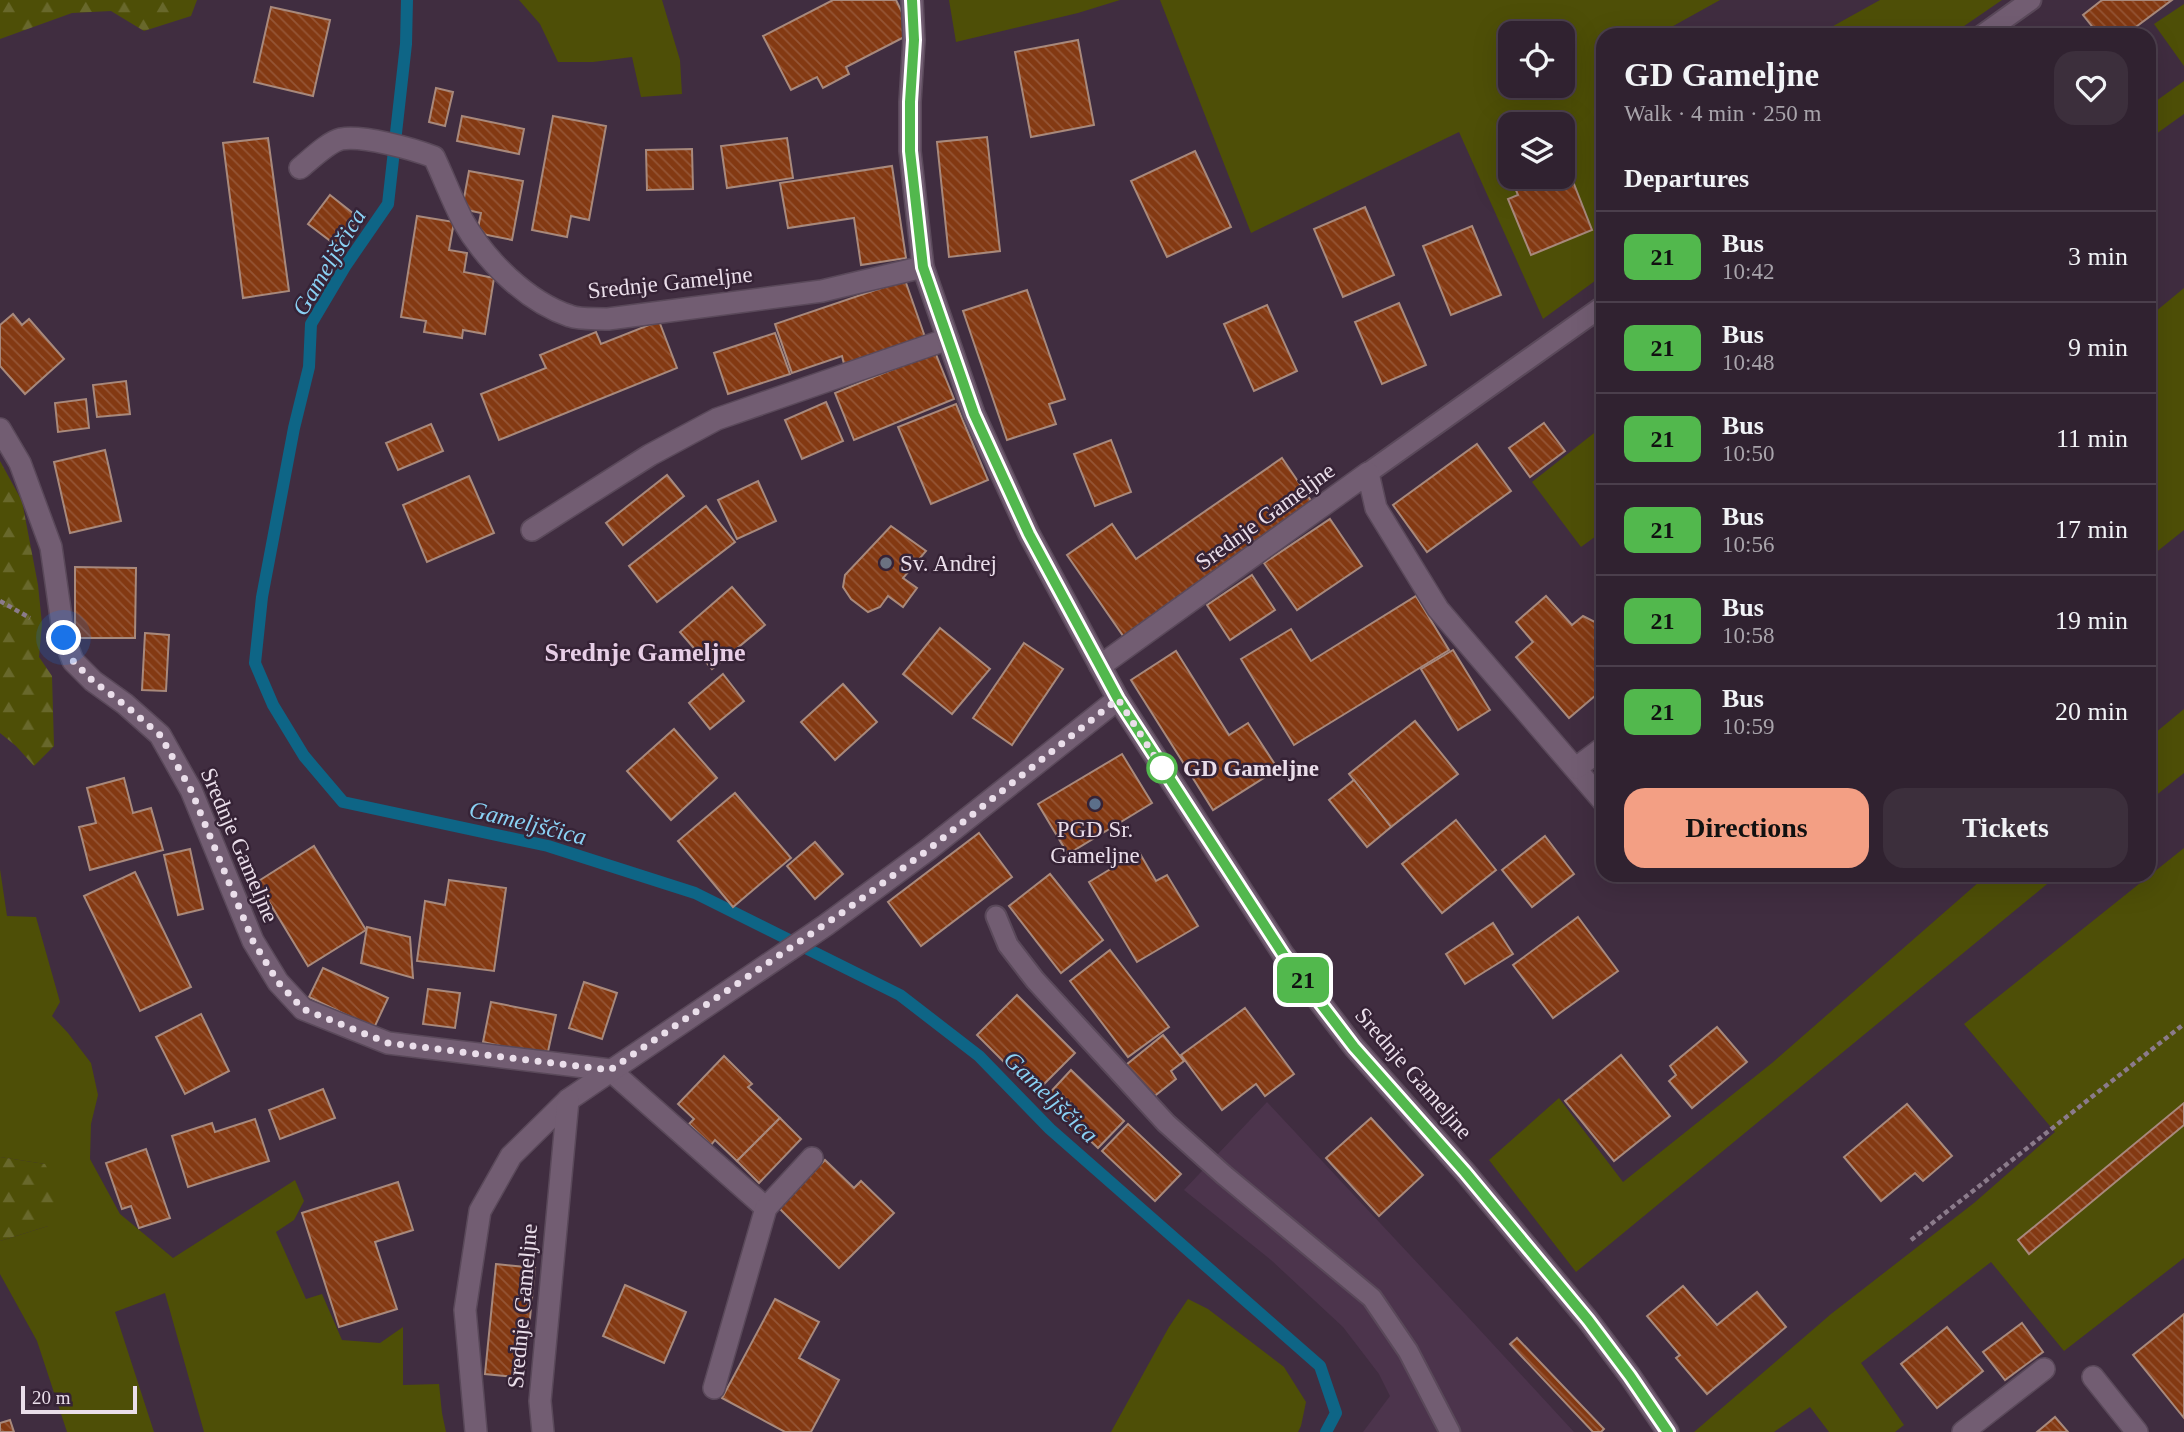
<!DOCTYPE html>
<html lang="en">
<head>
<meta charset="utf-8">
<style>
  :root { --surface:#302230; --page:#3c2f3c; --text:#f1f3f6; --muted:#a8a4ab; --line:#4b3f4c; --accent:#f39f84 }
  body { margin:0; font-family:"Times New Roman",serif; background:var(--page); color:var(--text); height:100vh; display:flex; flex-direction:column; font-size:26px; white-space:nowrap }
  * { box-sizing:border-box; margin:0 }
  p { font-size:23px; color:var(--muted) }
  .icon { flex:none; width:38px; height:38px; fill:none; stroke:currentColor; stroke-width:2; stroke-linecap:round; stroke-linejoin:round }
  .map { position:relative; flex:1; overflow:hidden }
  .side { position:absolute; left:1596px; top:28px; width:560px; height:854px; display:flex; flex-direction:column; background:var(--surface); border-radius:21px; box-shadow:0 7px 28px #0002,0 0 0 2px var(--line) }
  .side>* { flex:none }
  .badge { padding:0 14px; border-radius:10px; font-size:24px; line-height:46px }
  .controls { position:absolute; left:1498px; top:21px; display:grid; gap:14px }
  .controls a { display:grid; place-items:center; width:77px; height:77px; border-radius:14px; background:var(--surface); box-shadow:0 7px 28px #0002,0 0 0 2px var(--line); font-size:35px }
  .scale { position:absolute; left:21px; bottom:18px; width:116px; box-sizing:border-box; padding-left:7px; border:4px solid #eadeea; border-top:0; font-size:19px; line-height:24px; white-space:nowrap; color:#eadeea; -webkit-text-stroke:5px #362336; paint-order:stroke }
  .you { position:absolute; width:35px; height:35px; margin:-18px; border:5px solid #fff; border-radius:50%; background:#1a73e8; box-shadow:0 0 0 10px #1a73e833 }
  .map>.badge { position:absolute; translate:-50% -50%; box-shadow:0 0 0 4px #fff }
  h2 { padding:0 28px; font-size:26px; line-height:63px }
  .round { display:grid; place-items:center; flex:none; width:74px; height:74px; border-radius:21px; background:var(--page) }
  .head { display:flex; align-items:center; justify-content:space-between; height:119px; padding:0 28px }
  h1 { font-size:33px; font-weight:800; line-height:52px }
  .button { display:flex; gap:14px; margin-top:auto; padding:14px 28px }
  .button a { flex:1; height:80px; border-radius:21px; background:var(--accent); color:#111; font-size:28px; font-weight:800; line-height:80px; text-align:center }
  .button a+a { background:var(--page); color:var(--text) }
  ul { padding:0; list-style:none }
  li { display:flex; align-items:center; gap:21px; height:91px; padding:0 28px; border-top:2px solid var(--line) }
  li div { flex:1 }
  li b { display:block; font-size:26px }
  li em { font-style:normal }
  li .badge { min-width:77px; font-weight:700; text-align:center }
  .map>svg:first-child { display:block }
  .built { fill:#4c344c }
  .green { fill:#4e4f07; fill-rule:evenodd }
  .forest { fill:url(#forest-firs) }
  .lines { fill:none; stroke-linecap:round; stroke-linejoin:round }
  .stream { stroke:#0e6586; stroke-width:12 }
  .building { fill:url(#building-back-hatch); stroke:#a8897c; stroke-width:2 }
  .service-casing { stroke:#5a495a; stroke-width:23 }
  .minor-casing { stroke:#5a495a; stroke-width:24 }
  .tertiary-casing { stroke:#5a495a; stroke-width:24 }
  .path { stroke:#8b7b8b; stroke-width:4.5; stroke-dasharray:5 3.5; stroke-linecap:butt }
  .service { stroke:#725d72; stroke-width:19 }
  .minor { stroke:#725d72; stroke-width:21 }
  .tertiary { stroke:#725d72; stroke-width:21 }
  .line-casing { stroke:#fff; stroke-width:16 }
  .line { stroke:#52b84d; stroke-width:10 }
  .walk { stroke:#eadeea; stroke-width:7; stroke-dasharray:0 12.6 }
  .worship-dot { fill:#6b7280; stroke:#362336; stroke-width:2.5 }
  .stop-dot { fill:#fff; stroke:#52b84d; stroke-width:3.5 }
  .service-dot { fill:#5c6f8a; stroke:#362336; stroke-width:2.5 }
  .labels { text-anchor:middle; stroke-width:5; stroke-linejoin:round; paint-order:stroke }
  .street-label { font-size:23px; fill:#eadeea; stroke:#362336 }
  .poi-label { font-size:23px; fill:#eadeea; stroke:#362336; text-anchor:start }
  .stop-label { font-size:23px; font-weight:bold; fill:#eadeea; stroke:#362336; text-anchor:start }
  .water-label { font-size:24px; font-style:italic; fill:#8ad1f4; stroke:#362336 }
  .quarter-label { font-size:26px; font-weight:bold; fill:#e8cfe7; stroke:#362336 }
</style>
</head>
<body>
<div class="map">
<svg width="2184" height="1432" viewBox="0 0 2184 1432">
  <defs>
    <pattern id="forest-firs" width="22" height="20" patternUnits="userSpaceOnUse" patternTransform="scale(1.75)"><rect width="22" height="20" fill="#4e4f07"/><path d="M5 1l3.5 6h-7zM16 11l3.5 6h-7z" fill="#68682b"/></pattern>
    <pattern id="building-back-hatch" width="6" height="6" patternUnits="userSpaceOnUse" patternTransform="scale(1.75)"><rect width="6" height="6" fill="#833912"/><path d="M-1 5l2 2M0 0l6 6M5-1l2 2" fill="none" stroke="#955535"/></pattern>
  </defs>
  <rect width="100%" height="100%" fill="#402d40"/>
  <!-- built -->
  <path class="built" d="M1267,1102L1466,1315L1574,1432H1363L1390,1396L1379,1374L1343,1327L1271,1260L1184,1190Z"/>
  <!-- green -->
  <g class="green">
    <path d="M519,0H662L680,60L682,94L641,97L632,57L593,62H558L540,24Z"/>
    <path d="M949,0H1120L1078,13L956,42Z"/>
    <path d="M1160,0H1720L1666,30L1670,35H1603V275L1543,319L1459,132L1251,233ZM1510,33H1563V86H1510ZM1510,124H1563V177H1510Z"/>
    <path d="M1880,0H2002L1951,35H1817Z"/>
    <path d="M2184,4V66L2154,24Z"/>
    <path d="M2184,81V114L2149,139V106Z"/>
    <path d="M2184,288V530L2149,558V317Z"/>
    <path d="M1603,426V531L1581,547L1532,482Z"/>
    <path d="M2184,709V773L2149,801V738Z"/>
    <path d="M2184,848V1258L2064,1351L1991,1262L1861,1363L1904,1425L1895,1432H1829L1810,1407L1774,1432H1694L1831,1314L1974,1203L2055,1132L1964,1024Z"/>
    <path d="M0,869L7,916L36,917L60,1002L52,1016L68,1033L91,1063L98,1095L91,1124L90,1159L120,1214L173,1258L295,1180L304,1201L294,1220L276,1232L306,1299L322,1294L342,1340L380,1343L403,1327V1385L439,1384L442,1413L446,1432H204L165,1293L115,1312L154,1432H67L37,1341L0,1274V1241L48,1226L45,1164L0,1157Z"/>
    <path d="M1987,875H2058L1576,1272L1489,1160L1559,1098L1623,1182L1772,1063Z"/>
    <path d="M1188,1299L1208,1309L1284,1367L1306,1402L1301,1426L1298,1432H1111L1169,1327Z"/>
  </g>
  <!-- forest -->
  <g class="forest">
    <path d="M0,0H197L191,16L144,31L111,11L72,13L0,39Z"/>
    <path d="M0,461L22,501L38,585L42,624L39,657L52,676L54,746L34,766L16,746L0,733Z"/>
    <path d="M0,1157L45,1164L55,1182L60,1211L48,1226L0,1241Z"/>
  </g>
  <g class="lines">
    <!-- stream -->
    <path class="stream" d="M407,0L406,44L388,204L346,265L311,324L309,367L294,428L262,597L255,663L273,705L304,756L343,802L548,846L695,893L900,995L979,1056L1050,1129L1320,1366L1336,1413L1326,1432"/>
  </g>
  <!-- building -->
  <g class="building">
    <path d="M833,0H896L912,33L846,67L849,74L823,88L817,77L791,90L763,36Z"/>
    <path d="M2102,0H2172L2125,35H2099L2083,15Z"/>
    <path d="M271,7L330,20L313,96L254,82Z"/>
    <path d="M1078,40L1094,125L1031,137L1015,52Z"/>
    <path d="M436,88L453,92L445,126L429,122Z"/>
    <path d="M462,116L524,129L519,154L457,141Z"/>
    <path d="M553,116L606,126L589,220L571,216L567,237L532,230Z"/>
    <path d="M987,137L1000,251L949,257L937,142Z"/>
    <path d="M268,138L289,291L243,298L223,143Z"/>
    <path d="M787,138L793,178L727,188L721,146Z"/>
    <path d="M692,149L693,189L647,190L646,150Z"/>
    <path d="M1195,151L1231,227L1167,257L1131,181Z"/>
    <path d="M1563,156L1592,230L1531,255L1508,199L1518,195L1510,176L1563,177Z"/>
    <path d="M892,166L906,258L861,265L854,218L788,228L780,183Z"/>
    <path d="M469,171L523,181L512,240L477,233L481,213L462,209Z"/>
    <path d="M330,195L359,218L337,246L308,224Z"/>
    <path d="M1365,207L1394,275L1343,297L1314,229Z"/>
    <path d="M417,216L454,222L449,250L467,253L464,272L494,278L485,334L463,330L462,338L424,332L426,321L401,317Z"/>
    <path d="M1472,226L1501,295L1451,315L1423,246Z"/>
    <path d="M905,280L925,337L844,364L842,356L792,373L775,324Z"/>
    <path d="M1027,290L1065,399L1049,404L1056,424L1007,440L963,311Z"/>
    <path d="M1399,303L1426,365L1382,384L1355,322Z"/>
    <path d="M1267,305L1297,371L1254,391L1224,324Z"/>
    <path d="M13,314L22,325L29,319L64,359L25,394L0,366V325Z"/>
    <path d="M659,321L677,368L499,440L481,394L546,368L540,355L596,332L601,344Z"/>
    <path d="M775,333L790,374L728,394L714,353Z"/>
    <path d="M935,352L954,399L854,440L835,393Z"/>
    <path d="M126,381L130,414L97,417L93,385Z"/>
    <path d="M86,399L89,428L58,432L55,403Z"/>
    <path d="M826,402L843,441L802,459L785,420Z"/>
    <path d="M956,404L988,480L931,504L898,427Z"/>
    <path d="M1544,423L1565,451L1530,477L1509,448Z"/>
    <path d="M431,424L443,451L398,470L386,443Z"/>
    <path d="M1111,440L1131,492L1095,506L1074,454Z"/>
    <path d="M1477,444L1511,491L1427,552L1393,505Z"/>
    <path d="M105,450L121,521L70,533L54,462Z"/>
    <path d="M1282,458L1316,508L1126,640L1067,555L1112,524L1136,559Z"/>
    <path d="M667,475L684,496L623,545L606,523Z"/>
    <path d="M469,476L494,533L427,562L403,505Z"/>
    <path d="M758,481L776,521L737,539L718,500Z"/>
    <path d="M706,506L735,542L657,602L629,566Z"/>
    <path d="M1330,519L1362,566L1297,610L1264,563Z"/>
    <path d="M891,526L926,551L903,578L917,588L903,607L888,596L880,607L868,612L851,599L843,587L845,575Z"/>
    <path d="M75,567L136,568L135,638H75Z"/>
    <path d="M1252,575L1275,610L1230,640L1207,605Z"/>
    <path d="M732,587L765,625L712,669L680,632Z"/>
    <path d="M1416,596L1449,650L1294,745L1241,659L1291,629L1311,661Z"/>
    <path d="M1546,596L1572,625L1583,616L1603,626V689L1569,718L1516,657L1533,642L1516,622Z"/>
    <path d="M940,628L990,669L952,714L903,674Z"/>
    <path d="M145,633L169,635L166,691L142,690Z"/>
    <path d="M1024,643L1063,669L1012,745L973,718Z"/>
    <path d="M1453,650L1490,710L1458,730L1421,669Z"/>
    <path d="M1176,651L1229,735L1248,723L1278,769L1213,810L1131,680Z"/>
    <path d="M723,674L744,701L710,729L689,703Z"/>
    <path d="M843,684L877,722L835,760L801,722Z"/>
    <path d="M1415,721L1458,774L1391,827L1349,774Z"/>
    <path d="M674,729L717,778L671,820L627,771Z"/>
    <path d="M1122,754L1152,803L1068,854L1038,804Z"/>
    <path d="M124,778L133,813L151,808L163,850L90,870L79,827L96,823L87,788Z"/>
    <path d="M1354,780L1391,827L1367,847L1329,800Z"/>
    <path d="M735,793L791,858L733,907L678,841Z"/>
    <path d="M1456,820L1496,870L1442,913L1402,864Z"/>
    <path d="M979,833L1012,877L921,946L888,902Z"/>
    <path d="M1545,836L1574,874L1532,907L1502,870Z"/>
    <path d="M815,842L843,874L815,899L787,866Z"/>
    <path d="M314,846L366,930L308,966L257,882Z"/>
    <path d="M190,849L203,909L178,915L164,855Z"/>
    <path d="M1139,852L1156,881L1167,875L1198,926L1137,962L1089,882Z"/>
    <path d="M135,872L191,987L140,1011L84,896Z"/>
    <path d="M1050,874L1103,940L1061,973L1009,906Z"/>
    <path d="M449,880L506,888L494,971L417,961L425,901L445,905Z"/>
    <path d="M1578,917L1618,971L1553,1018L1513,965Z"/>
    <path d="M1493,923L1513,954L1465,984L1446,954Z"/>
    <path d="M367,927L410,937L413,978L361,963Z"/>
    <path d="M1110,950L1169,1027L1128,1057L1070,981Z"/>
    <path d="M323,968L388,998L374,1028L309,997Z"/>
    <path d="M584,982L617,993L602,1039L569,1028Z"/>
    <path d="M428,989L460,993L455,1028L423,1024Z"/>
    <path d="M1017,995L1075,1053L1035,1093L977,1035Z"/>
    <path d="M491,1002L556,1015L547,1056L483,1042Z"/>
    <path d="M1245,1008L1294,1074L1265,1096L1256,1084L1222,1110L1181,1055Z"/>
    <path d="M201,1014L229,1071L185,1094L156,1037Z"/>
    <path d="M1717,1027L1747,1062L1692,1108L1669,1081L1676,1075L1670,1066Z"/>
    <path d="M1163,1035L1184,1061L1171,1071L1176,1079L1152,1098L1126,1065Z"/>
    <path d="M1621,1055L1670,1116L1614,1161L1565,1101Z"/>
    <path d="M724,1056L752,1084L748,1087L780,1118L737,1161L715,1140L711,1145L689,1124L694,1119L678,1104Z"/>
    <path d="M1071,1070L1124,1121L1098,1148L1045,1098Z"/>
    <path d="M323,1089L335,1118L280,1139L269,1110Z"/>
    <path d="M2184,1103V1125L2029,1254L2018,1240Z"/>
    <path d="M1907,1104L1952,1156L1923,1181L1915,1173L1881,1201L1844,1157Z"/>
    <path d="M780,1118L801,1139L759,1183L737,1161Z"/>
    <path d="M1371,1118L1423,1175L1379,1216L1326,1158Z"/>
    <path d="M255,1119L269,1161L188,1187L172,1136L212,1123L215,1132Z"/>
    <path d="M1128,1124L1181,1174L1155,1201L1102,1151Z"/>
    <path d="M146,1149L170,1218L139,1228L131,1206L122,1209L106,1163Z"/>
    <path d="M825,1160L854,1188L861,1181L894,1213L839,1268L778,1207Z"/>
    <path d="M398,1182L413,1230L375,1242L397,1309L339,1327L302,1213Z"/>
    <path d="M496,1264L535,1268L524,1378L485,1374Z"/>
    <path d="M625,1285L686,1312L664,1363L603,1336Z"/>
    <path d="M1683,1286L1717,1325L1757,1292L1786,1327L1707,1394L1676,1358L1680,1355L1647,1316Z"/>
    <path d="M775,1299L819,1322L799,1358L839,1380L811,1432H785L722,1398Z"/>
    <path d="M2184,1314V1418L2133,1355Z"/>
    <path d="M2022,1323L2043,1352L2005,1380L1983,1352Z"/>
    <path d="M1947,1327L1983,1371L1937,1408L1901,1364Z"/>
    <path d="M1517,1338L1604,1429L1601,1432H1593L1510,1344Z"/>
    <path d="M2055,1417L2068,1432H2037Z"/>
    <path d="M10,1420L14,1432H0V1423Z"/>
  </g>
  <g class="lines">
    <defs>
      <g id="service">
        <path d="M1982,35L2031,0"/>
        <path d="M1368,473L1603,306"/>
        <path d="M996,916L1008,945L1035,980L1166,1123L1224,1175L1372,1298L1408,1351L1450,1432"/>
      </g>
      <g id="minor">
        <path d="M300,168C310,160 328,142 341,139C363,135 413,149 434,157C444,178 452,200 463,221C485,260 527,302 570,316C581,320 596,318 608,319L822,291L923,267"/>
        <path d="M0,429L20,463L51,547L64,638L73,661L93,681L125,704L160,735L191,790L253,941L278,982L303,1009L388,1043L610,1070L766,1208"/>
        <path d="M532,530L650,455L717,419L948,339"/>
        <path d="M1100,666L1368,473L1376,508L1438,609L1603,801"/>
        <path d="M1576,768L1603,748"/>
        <path d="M2093,1377L2137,1432"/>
        <path d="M714,1388L766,1208L812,1158"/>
        <path d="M476,1432L465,1310L480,1211L511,1156L568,1100L826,925L929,849L1118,699"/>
        <path d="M543,1432L540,1401L568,1100"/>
        <path d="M1963,1432L2044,1369"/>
      </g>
      <path id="tertiary" d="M912,0L914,40L910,102V151L923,267L974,414L1029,534L1118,699L1283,954L1354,1047L1465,1172L1588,1320L1630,1376L1668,1432"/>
    </defs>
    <!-- service casing -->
    <use href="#service" class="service-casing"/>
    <!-- minor casing -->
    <use href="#minor" class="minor-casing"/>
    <!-- tertiary casing -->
    <use href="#tertiary" class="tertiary-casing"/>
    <!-- path -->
    <g class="path">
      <path d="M0,601L30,618"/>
      <path d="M1911,1240L2184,1024"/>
    </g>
    <!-- service -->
    <use href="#service" class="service"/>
    <!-- minor -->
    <use href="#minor" class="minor"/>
    <!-- tertiary -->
    <use href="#tertiary" class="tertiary"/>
  </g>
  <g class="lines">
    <defs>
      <path id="line" d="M912,0L914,40L910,102V151L923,267L974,414L1029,534L1118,699L1283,954L1354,1047L1465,1172L1588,1320L1630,1376L1668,1432"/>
    </defs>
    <!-- line casing -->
    <use href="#line" class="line-casing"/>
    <!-- line -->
    <use href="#line" class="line"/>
    <!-- walk -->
    <path class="walk" d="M64,638L73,661L93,681L125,705L160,735L191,790L253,941L278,982L303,1009L388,1043L610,1070L846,910L929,849L1118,699L1162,768"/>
  </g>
  <!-- markers -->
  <circle class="worship-dot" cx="886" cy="563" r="7"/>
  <circle class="stop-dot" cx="1162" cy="768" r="14"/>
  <circle class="service-dot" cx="1095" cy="804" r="7"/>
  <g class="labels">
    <!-- street labels -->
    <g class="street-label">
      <text transform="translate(670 282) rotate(-6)" y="8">Srednje Gameljne</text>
      <text transform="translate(1265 516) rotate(-36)" y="8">Srednje Gameljne</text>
      <text transform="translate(240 845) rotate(67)" y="8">Srednje Gameljne</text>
      <text transform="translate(1414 1073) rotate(49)" y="8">Srednje Gameljne</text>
      <text transform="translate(522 1306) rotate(-85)" y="8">Srednje Gameljne</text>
    </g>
    <!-- poi labels -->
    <g class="poi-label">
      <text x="900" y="571">Sv. Andrej</text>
      <text x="1095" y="837" text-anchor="middle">PGD Sr.<tspan x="1095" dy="26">Gameljne</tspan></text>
    </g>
    <!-- stop labels -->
    <g class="stop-label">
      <text x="1183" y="776">GD Gameljne</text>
    </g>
    <!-- water labels -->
    <g class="water-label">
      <text transform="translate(329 262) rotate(-59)" y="8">Gameljščica</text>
      <text transform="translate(528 823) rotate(14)" y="8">Gameljščica</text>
      <text transform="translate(1051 1097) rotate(44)" y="8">Gameljščica</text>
    </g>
    <!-- quarter labels -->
    <g class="quarter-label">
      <text x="645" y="661">Srednje Gameljne</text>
    </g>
  </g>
</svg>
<div class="controls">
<a><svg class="icon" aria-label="locate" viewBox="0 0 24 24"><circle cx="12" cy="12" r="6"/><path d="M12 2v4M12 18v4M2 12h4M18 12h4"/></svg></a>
<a><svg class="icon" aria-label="layers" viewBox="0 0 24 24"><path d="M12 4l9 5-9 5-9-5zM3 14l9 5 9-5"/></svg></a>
</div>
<div class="scale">20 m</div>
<div class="you" style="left:64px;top:638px"></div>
<b class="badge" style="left:1303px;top:980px;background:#52b84d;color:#111">21</b>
<section class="side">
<div class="head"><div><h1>GD Gameljne</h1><p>Walk · 4 min · 250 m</p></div><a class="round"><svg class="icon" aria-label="heart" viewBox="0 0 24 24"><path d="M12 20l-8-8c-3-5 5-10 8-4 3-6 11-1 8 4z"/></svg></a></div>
<h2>Departures</h2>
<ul>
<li><span class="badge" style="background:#52b84d;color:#111">21</span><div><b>Bus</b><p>10:42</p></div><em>3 min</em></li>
<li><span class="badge" style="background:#52b84d;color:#111">21</span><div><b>Bus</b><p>10:48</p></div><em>9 min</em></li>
<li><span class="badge" style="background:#52b84d;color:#111">21</span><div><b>Bus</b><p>10:50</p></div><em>11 min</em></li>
<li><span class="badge" style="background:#52b84d;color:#111">21</span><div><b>Bus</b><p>10:56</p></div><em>17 min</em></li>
<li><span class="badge" style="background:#52b84d;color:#111">21</span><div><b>Bus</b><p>10:58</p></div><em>19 min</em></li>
<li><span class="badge" style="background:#52b84d;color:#111">21</span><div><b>Bus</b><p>10:59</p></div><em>20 min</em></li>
</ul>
<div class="button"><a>Directions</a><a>Tickets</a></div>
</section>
</div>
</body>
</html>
